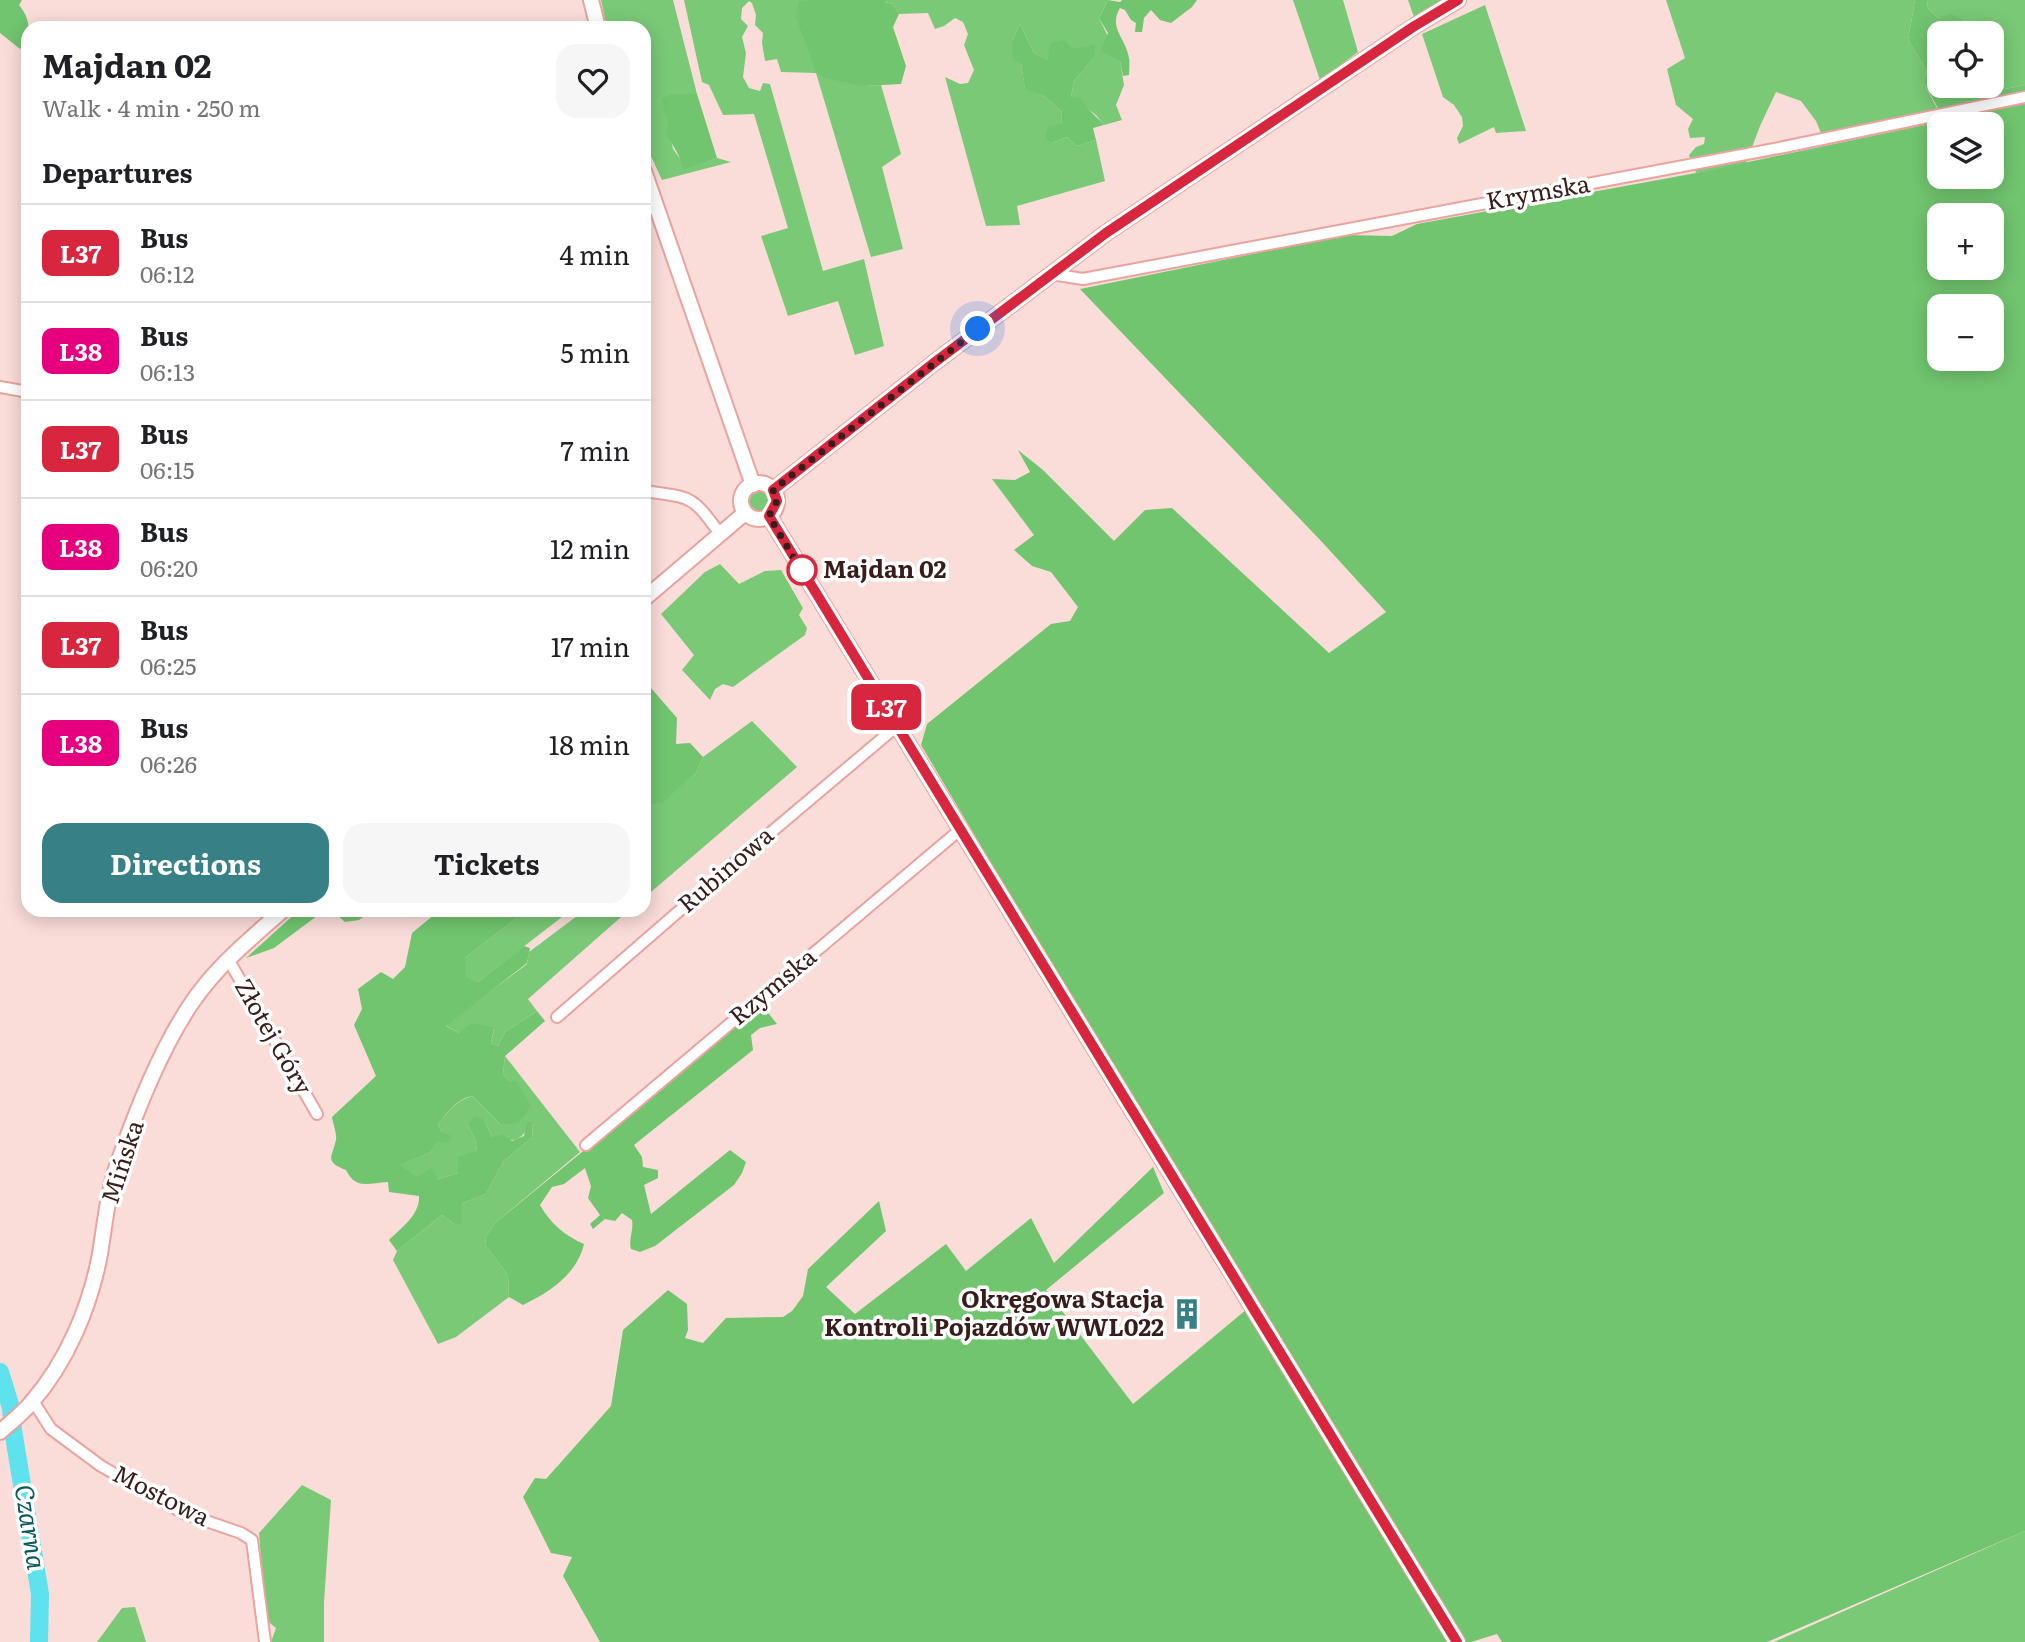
<!DOCTYPE html>
<html lang="en">
<head>
<meta charset="utf-8">
<style>
  :root { --surface:#fff; --page:#f6f6f6; --text:#202124; --muted:#757577; --line:#e0e0e0; --accent:#378086 }
  body { margin:0; font-family:Literata,serif; background:var(--page); color:var(--text); height:100vh; display:flex; flex-direction:column; font-size:26px; white-space:nowrap }
  * { box-sizing:border-box; margin:0 }
  p { font-size:23px; color:var(--muted) }
  .icon { flex:none; width:38px; height:38px; fill:none; stroke:currentColor; stroke-width:2; stroke-linecap:round; stroke-linejoin:round }
  .map { position:relative; flex:1; overflow:hidden }
  .drawer { position:absolute; left:21px; top:21px; width:630px; height:896px; display:flex; flex-direction:column; background:var(--surface); border-radius:21px; box-shadow:0 4px 18px #0003 }
  .drawer>* { flex:none }
  .badge { padding:0 14px; border-radius:10px; font-size:24px; line-height:46px }
  .controls { position:absolute; left:1927px; top:21px; display:grid; gap:14px }
  .controls a { display:grid; place-items:center; width:77px; height:77px; border-radius:14px; background:var(--surface); box-shadow:0 4px 18px #0003; font-size:35px }
  .you { position:absolute; width:35px; height:35px; margin:-18px; border:5px solid #fff; border-radius:50%; background:#1a73e8; box-shadow:0 0 0 10px #1a73e833 }
  .map>.badge { position:absolute; translate:-50% -50%; box-shadow:0 0 0 4px #fff }
  h2 { padding:0 21px; font-size:26px; line-height:63px }
  .round { display:grid; place-items:center; flex:none; width:74px; height:74px; border-radius:21px; background:var(--page) }
  .headline { display:flex; align-items:center; justify-content:space-between; height:119px; padding:0 21px }
  h1 { font-size:33px; font-weight:700; line-height:52px }
  .button { display:flex; gap:14px; margin-top:auto; padding:14px 21px }
  .button a { flex:1; height:80px; border-radius:21px; background:var(--accent); color:#fff; font-size:28px; font-weight:700; line-height:80px; text-align:center }
  .button a+a { background:var(--page); color:var(--text) }
  ul { padding:0; list-style:none }
  li { display:flex; align-items:center; gap:21px; height:98px; padding:0 21px; border-top:2px solid var(--line) }
  li div { flex:1 }
  li b { display:block; font-size:26px }
  li em { font-style:normal }
  li .badge { min-width:77px; font-weight:700; text-align:center }
  .map>svg:first-child { display:block }
  .green { fill:#7ac977 }
  .forest { fill:#71c56f; fill-rule:evenodd }
  .lines { fill:none; stroke-linecap:round; stroke-linejoin:round }
  .river { stroke:#5de2ee; stroke-width:18 }
  .minor-casing { stroke:#eaa39e; stroke-width:14 }
  .tertiary-casing { stroke:#eaa39e; stroke-width:18 }
  .minor { stroke:#fff; stroke-width:10 }
  .tertiary { stroke:#fff; stroke-width:14 }
  .line-casing { stroke:#fff; stroke-width:16 }
  .line { stroke:#d7263d; stroke-width:10 }
  .walk { stroke:#381d1b; stroke-width:7; stroke-dasharray:0 12.6 }
  .stop-dot { fill:#fff; stroke:#d7263d; stroke-width:3.5 }
  .labels { text-anchor:middle; stroke-width:7; stroke-linejoin:round; paint-order:stroke }
  .street-label { font-size:24px; fill:#381d1b; stroke:#fff }
  .stop-label { font-size:24px; font-weight:bold; fill:#381d1b; stroke:#fff; text-anchor:start }
  .poi-label { font-size:24px; font-weight:bold; fill:#381d1b; stroke:#fff; text-anchor:end }
  .water-label { font-size:26px; font-style:italic; fill:#0b5b61; stroke:#fff }
</style>
</head>
<body>
<div class="map">
<svg width="2025" height="1642" viewBox="0 0 2025 1642">
  <rect width="100%" height="100%" fill="#fadcd9"/>
  <!-- green -->
  <g class="green">
    <path d="M601,0H673L697,94H671L668,125L673,149L687,168L717,158L731,162L662,180L644,141V28H607Z"/>
    <path d="M684,0H818L864,86L881,85L901,154L882,167L903,249L871,257L816,73L781,72L777,59L765,61L762,43L763,33L755,25L756,15L752,3L749,1L742,8L741,19L748,26L742,37L746,53L743,77L749,88L760,91L763,83L770,84L823,271L864,259L884,346L855,355L838,301L788,316L761,236L788,228L754,114L723,115L709,85L702,82Z"/>
    <path d="M886,0H1108L1099,18L1120,61L1124,85L1116,105L1122,120L1104,125L1096,115L1071,97L1074,81L1093,59L1049,61L1034,53L1020,24L1012,41L1021,64L1025,88L1044,96L1062,112L1061,125L1052,143L1067,137L1077,146L1096,140L1105,181L1017,206L1020,225L986,226L945,77L960,84L968,83L974,70L964,45L968,34L963,22L955,18L944,26L935,29L928,13L899,14L893,4L885,2Z"/>
    <path d="M1293,0H1343L1358,52L1320,80Z"/>
    <path d="M1408,0H1444L1414,17Z"/>
    <path d="M1666,0H1915L1908,40L1927,71L1923,82L1937,108H1954V119L1826,145L1816,121L1801,101L1776,92L1760,126L1746,163L1696,173L1689,155L1696,147L1704,144L1705,137L1690,138L1688,129L1693,119L1676,105L1667,69L1685,58Z"/>
    <path d="M1927,0H2025V85L1995,91L1992,81V33H1972L1962,19H1939L1928,8Z"/>
    <path d="M1485,5L1526,131L1496,133L1494,127L1459,144L1457,138L1463,126L1462,117L1454,105L1443,97L1422,34Z"/>
    <circle cx="760" cy="502" r="11"/>
    <path d="M720,564L739,584L765,571L781,570L803,608L799,615L807,628L805,635L733,687L723,684L715,689L710,700L682,670L694,655L661,614L705,572Z"/>
    <path d="M752,721L797,767L644,898L646,830L644,806L662,802L696,773L703,757Z"/>
    <path d="M527,910H571L478,982L465,977V958Z"/>
    <path d="M585,910H629L528,999L537,1011L505,1032L498,1046L491,1043L494,1029L459,1033L445,1025L527,964L529,952Z"/>
    <path d="M505,1056L580,1152L495,1223L486,1237L485,1245L508,1275L509,1297L456,1337L438,1344L393,1260L397,1251L442,1215L456,1225L463,1203L486,1194L503,1162L532,1137L533,1122C517,1143 519,1142 492,1137L484,1119L468,1125L475,1139L477,1151L458,1173L438,1179L417,1178L399,1165L431,1152L442,1132L438,1125C446,1113 457,1100 472,1096L500,1124L509,1081L503,1074Z"/>
    <path d="M302,1485L331,1500L324,1602V1642H271L276,1628L266,1620L259,1533Z"/>
    <path d="M2025,1531V1642H1774Z"/>
    <path d="M135,1607L146,1642H97L122,1608Z"/>
  </g>
  <!-- forest -->
  <g class="forest">
    <path d="M0,0H22L19,5C31,20 32,34 20,49L0,33Z"/>
    <path d="M818,0H886L885,2L893,4L899,14L893,27L906,66L901,84L864,86L824,78L816,72L796,17L799,1Z"/>
    <path d="M1108,0L1120,2L1122,0H1197L1192,7L1171,23L1160,20L1151,10L1144,18L1142,32H1135L1136,23L1131,20L1125,10L1120,8C1108,28 1126,38 1129,58C1130,63 1129,70 1129,75L1123,76L1120,61L1101,51L1108,33L1099,18Z"/>
    <path d="M1915,0H1927L1928,8L1939,19L1951,14L1962,19L1972,33H1939V86H1992V81L1995,91L2025,85V1531L1767,1642H1502L1497,1634L1471,1642H600L563,1576L572,1557L551,1553L523,1497L535,1478L546,1479L611,1406L623,1330L668,1290L687,1304L688,1330L685,1338L703,1343L726,1318L783,1317L792,1311L803,1296L808,1269L879,1201L886,1231L826,1287L855,1314L946,1244L966,1271L1031,1218L1054,1263L1153,1167L1164,1193L1046,1290L1133,1404L1247,1309L1126,1090L921,745L927,724L1051,624L1070,621L1078,607L1051,572L1032,566L1014,550L1034,535L992,479L1015,480L1030,472L1018,450L1043,470L1114,541L1145,510L1172,508L1329,653L1386,612L1322,542L1080,289L1346,235L1392,236L1417,224L1696,173L1953,119L1954,108H1938L1923,82L1927,71L1908,40ZM1939,124H1992V177H1939ZM1939,215H1992V268H1939ZM1939,306H1992V359H1939Z"/>
    <path d="M1020,24L1034,53L1048,60L1050,43L1065,40L1072,49L1095,45L1093,59L1074,81L1071,97L1082,99C1086,110 1097,116 1104,125L1093,128L1096,140L1077,146L1067,137L1052,143L1045,138L1048,126L1061,124L1062,112L1044,96L1025,89L1021,64L1013,60L1012,41Z"/>
    <path d="M671,94H697L717,158L683,170C682,157 672,145 666,133L668,125L662,99Z"/>
    <path d="M644,680L677,718L676,744L690,743L703,757L696,773L662,803L644,806Z"/>
    <path d="M299,910H325L274,948L246,958Z"/>
    <path d="M331,910H372L359,920L345,922Z"/>
    <path d="M440,910H527L465,958L466,977L478,982L524,946L530,948L527,963L446,1026L459,1033L471,1023L494,1028L491,1043L498,1046L505,1032L537,1011L545,1021L505,1056L503,1074L509,1081H516L531,1106L518,1123L500,1124L472,1096C457,1099 446,1113 438,1125L442,1132L452,1136L447,1143L437,1142L431,1152L400,1165L417,1177L432,1168L438,1179L458,1173V1157L477,1151L475,1139L468,1125L474,1117L484,1119L492,1137L503,1135L512,1141L524,1136L527,1122H533L532,1137L503,1162L486,1194L463,1203L461,1211L462,1223L456,1225L442,1215L397,1251L389,1240C402,1227 420,1215 419,1196L389,1192L388,1182C368,1183 356,1190 346,1170C324,1161 332,1158 336,1140C337,1133 333,1124 332,1117L376,1076L354,1025L362,1009L358,989L381,972L393,979L405,967L412,933Z"/>
    <path d="M762,1005L777,1024L760,1028L751,1035L753,1050L634,1145L642,1157L643,1167L658,1170V1178L644,1185L651,1214L730,1150L746,1162L742,1173L734,1185L655,1246L640,1252L631,1249C628,1240 634,1230 632,1220L622,1213L615,1221L605,1219L593,1229L590,1224L600,1215L588,1198L591,1186L585,1168L564,1184L552,1187L540,1205C550,1223 565,1236 584,1244C577,1274 550,1292 523,1305L509,1297L508,1275L485,1245L486,1237L495,1223Z"/>
  </g>
  <g class="lines">
    <!-- river -->
    <path class="river" d="M0,1372L11,1408L13,1430L40,1594L39,1642"/>
    <defs>
      <g id="minor">
        <path d="M1051,274L1083,279L1784,147L2025,97"/>
        <path d="M0,387L28,392"/>
        <path d="M644,491C692,498 691,494 720,534"/>
        <path d="M228,959L317,1114"/>
        <path d="M557,1017L724,872L897,726"/>
        <path d="M586,1145L961,829"/>
        <path d="M33,1401L51,1429L101,1466L183,1513L241,1533L252,1540L265,1642"/>
      </g>
      <g id="tertiary">
        <path d="M591,0L598,28"/>
        <path d="M644,171L753,485"/>
        <circle cx="759" cy="501" r="18"/>
        <path d="M773,490L935,362L1106,233L1413,27L1458,0"/>
        <path d="M769,516L1457,1642"/>
        <path d="M644,599L745,513"/>
        <path d="M0,1432C11,1422 22,1414 31,1403C67,1362 90,1307 100,1254C105,1223 108,1190 119,1160C138,1106 169,1028 206,984C228,957 256,934 283,910"/>
      </g>
    </defs>
    <!-- minor casing -->
    <use href="#minor" class="minor-casing"/>
    <!-- tertiary casing -->
    <use href="#tertiary" class="tertiary-casing"/>
    <!-- minor -->
    <use href="#minor" class="minor"/>
    <!-- tertiary -->
    <use href="#tertiary" class="tertiary"/>
  </g>
  <g class="lines">
    <defs>
      <path id="line" d="M1457,1642L769,516L777,501L773,490L935,362L1106,233L1413,27L1458,0"/>
    </defs>
    <!-- line casing -->
    <use href="#line" class="line-casing"/>
    <!-- line -->
    <use href="#line" class="line"/>
    <!-- walk -->
    <path class="walk" d="M802,570L807,580L769,516L777,501L773,490L978,329"/>
  </g>
  <!-- icons -->
  <defs>
    <symbol id="building-bare" viewBox="-9 -9 18 18"><path d="M-4-6H4V6H1V3H-1V6H-4ZM-2.5-4.3h1.7v1.8h-1.7ZM.8-4.3h1.7v1.8H.8ZM-2.5-1h1.7V.8h-1.7ZM.8-1h1.7V.8H.8Z" fill="#378086" stroke="#fff" stroke-width="2.5" paint-order="stroke"/></symbol>
  </defs>
  <g fill-rule="evenodd">
    <use href="#building-bare" x="1165" y="1292" width="44" height="44"/>
  </g>
  <!-- markers -->
  <circle class="stop-dot" cx="802" cy="570" r="14"/>
  <g class="labels">
    <!-- street labels -->
    <g class="street-label">
      <text transform="translate(1538 193) rotate(-10)" y="8">Krymska</text>
      <text transform="translate(726 870) rotate(-41)" y="8">Rubinowa</text>
      <text transform="translate(773 987) rotate(-40)" y="8">Rzymska</text>
      <text transform="translate(273 1037) rotate(60)" y="8">Złotej Góry</text>
      <text transform="translate(123 1162) rotate(-72)" y="8">Mińska</text>
      <text transform="translate(161 1496) rotate(27)" y="8">Mostowa</text>
    </g>
    <!-- stop labels -->
    <g class="stop-label">
      <text x="823" y="578">Majdan 02</text>
    </g>
    <!-- poi labels -->
    <g class="poi-label">
      <text x="1164" y="1308">Okręgowa Stacja<tspan x="1164" dy="28">Kontroli Pojazdów WWL022</tspan></text>
    </g>
    <!-- water labels -->
    <g class="water-label">
      <text transform="translate(30 1527) rotate(81)" y="9">Czarna</text>
    </g>
  </g>
</svg>
<div class="controls">
<a><svg class="icon" aria-label="locate" viewBox="0 0 24 24"><circle cx="12" cy="12" r="6"/><path d="M12 2v4M12 18v4M2 12h4M18 12h4"/></svg></a>
<a><svg class="icon" aria-label="layers" viewBox="0 0 24 24"><path d="M12 4l9 5-9 5-9-5zM3 14l9 5 9-5"/></svg></a>
<a>+</a>
<a>−</a>
</div>
<div class="you" style="left:978px;top:329px"></div>
<b class="badge" style="left:886px;top:707px;background:#d7263d;color:#fff">L37</b>
<section class="drawer">
<div class="headline"><div><h1>Majdan 02</h1><p>Walk · 4 min · 250 m</p></div><a class="round"><svg class="icon" aria-label="heart" viewBox="0 0 24 24"><path d="M12 20l-8-8c-3-5 5-10 8-4 3-6 11-1 8 4z"/></svg></a></div>
<h2>Departures</h2>
<ul>
<li><span class="badge" style="background:#d7263d;color:#fff">L37</span><div><b>Bus</b><p>06:12</p></div><em>4 min</em></li>
<li><span class="badge" style="background:#e6007e;color:#fff">L38</span><div><b>Bus</b><p>06:13</p></div><em>5 min</em></li>
<li><span class="badge" style="background:#d7263d;color:#fff">L37</span><div><b>Bus</b><p>06:15</p></div><em>7 min</em></li>
<li><span class="badge" style="background:#e6007e;color:#fff">L38</span><div><b>Bus</b><p>06:20</p></div><em>12 min</em></li>
<li><span class="badge" style="background:#d7263d;color:#fff">L37</span><div><b>Bus</b><p>06:25</p></div><em>17 min</em></li>
<li><span class="badge" style="background:#e6007e;color:#fff">L38</span><div><b>Bus</b><p>06:26</p></div><em>18 min</em></li>
</ul>
<div class="button"><a>Directions</a><a>Tickets</a></div>
</section>
</div>
</body>
</html>
